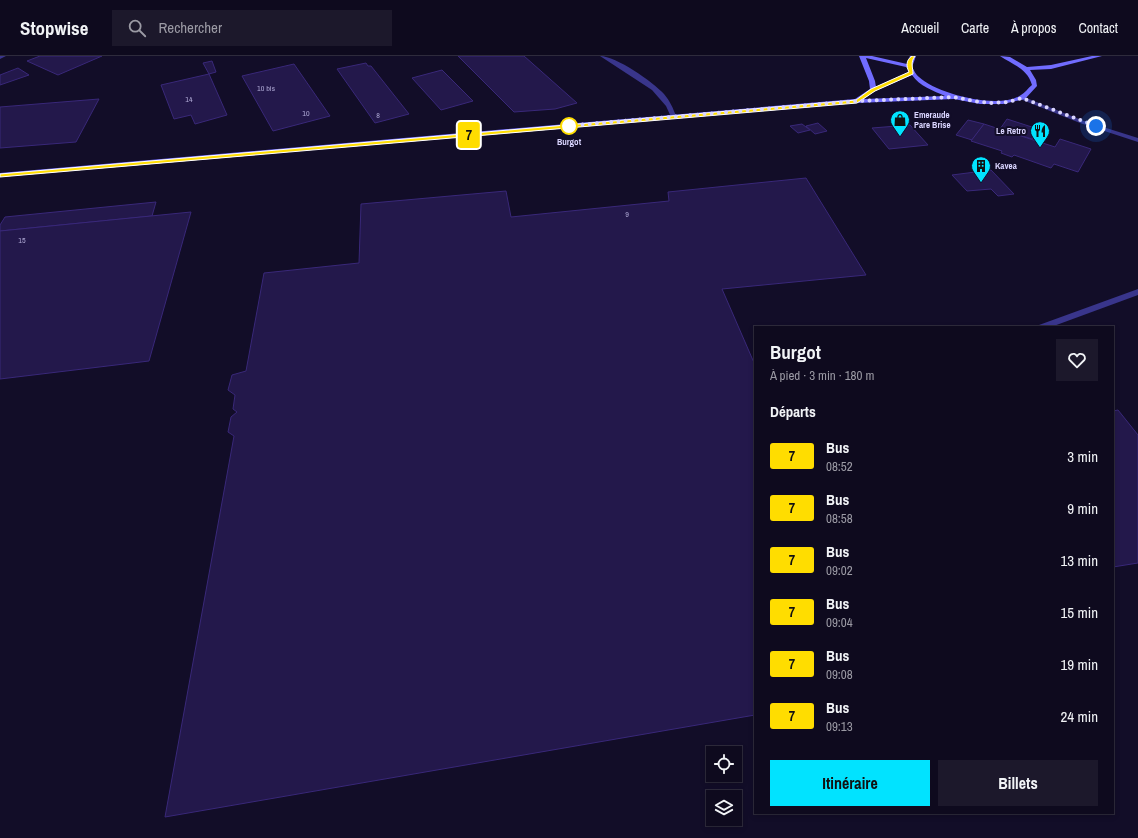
<!DOCTYPE html>
<html lang="fr">
<head>
<meta charset="utf-8">
<style>
  :root { --surface:#0e0a1e; --page:#1c182b; --text:#f1f3f6; --muted:#9b9aa4; --line:#2e2b3c; --accent:#01e3ff }
  body { margin:0; font-family:"Archivo Narrow",sans-serif; background:var(--page); color:var(--text); height:100vh; display:flex; flex-direction:column; font-size:15px; white-space:nowrap }
  * { box-sizing:border-box; margin:0 }
  p { font-size:13px; color:var(--muted) }
  .icon { flex:none; width:22px; height:22px; fill:none; stroke:currentColor; stroke-width:2; stroke-linecap:round; stroke-linejoin:round }
  .map { position:relative; flex:1; overflow:hidden }
  .panel { position:absolute; left:754px; top:270px; width:360px; height:488px; display:flex; flex-direction:column; background:var(--surface); border-radius:0px; box-shadow:0 2px 6px #0003,0 0 0 1px var(--line) }
  .panel>* { flex:none }
  .badge { padding:0 8px; border-radius:3px; font-size:14px; line-height:26px }
  .fabs { position:absolute; left:706px; top:690px; display:grid; gap:8px }
  .fabs a { display:grid; place-items:center; width:36px; height:36px; border-radius:0px; background:var(--surface); box-shadow:0 2px 6px #0003,0 0 0 1px var(--line); font-size:20px }
  .you { position:absolute; width:20px; height:20px; margin:-10px; border:3px solid #fff; border-radius:50%; background:#1a73e8; box-shadow:0 0 0 6px #1a73e833 }
  .map>.badge { position:absolute; translate:-50% -50%; box-shadow:0 0 0 2px #fff }
  h2 { padding:0 16px; font-size:15px; line-height:36px }
  .round { display:grid; place-items:center; flex:none; width:42px; height:42px; border-radius:0px; background:var(--page) }
  .head { display:flex; align-items:center; justify-content:space-between; height:68px; padding:0 16px }
  h1 { font-size:19px; font-weight:700; line-height:30px }
  .primary-button { display:flex; gap:8px; margin-top:auto; padding:8px 16px }
  .primary-button a { flex:1; height:46px; border-radius:0px; background:var(--accent); color:#111; font-size:16px; font-weight:700; line-height:46px; text-align:center }
  .primary-button a+a { background:var(--page); color:var(--text) }
  ul { padding:0; list-style:none }
  li { display:flex; align-items:center; gap:12px; height:52px; padding:0 16px }
  li div { flex:1 }
  li b { display:block; font-size:15px }
  li em { font-style:normal }
  li .badge { min-width:44px; font-weight:700; text-align:center }
  header { display:flex; align-items:center; gap:24px; box-sizing:border-box; height:56px; padding:0 20px; background:var(--surface); border-bottom:1px solid var(--line) }
  header strong { font-size:19px }
  nav { display:flex; gap:22px; margin-inline-start:auto; font-size:14px }
  .search { width:280px; height:36px; background:var(--page); display:flex; align-items:center; gap:10px; box-sizing:border-box; padding:0 14px; border-radius:0px; color:var(--muted); font-size:15px }
  .map>svg:first-child { display:block }
  .building { fill:#23184b; stroke:#392879 }
  .lines { fill:none; stroke-linecap:round; stroke-linejoin:round }
  .lane { fill:#39358b; fill-rule:evenodd }
  .street { fill:#39358b; fill-rule:evenodd }
  .secondary { fill:#716cff; fill-rule:evenodd }
  .line { fill:#fd0; stroke:#fff }
  .walk { stroke:#dad5ff; stroke-width:4; stroke-dasharray:0 7.2 }
  .stop-dot { fill:#fff; stroke:#fd0; stroke-width:2 }
  .labels { text-anchor:middle; stroke-width:4; stroke-linejoin:round; paint-order:stroke }
  .number-label { font-size:8px; fill:#aca6d2 }
  .far-poi-label { font-size:9px; font-weight:bold; fill:#dad5ff; stroke:#120d28; text-anchor:start }
  .far-stop-label { font-size:9px; font-weight:bold; fill:#dad5ff; stroke:#120d28 }
</style>
</head>
<body>
<header>
<strong>Stopwise</strong>
<div class="search"><svg class="icon" aria-label="search" viewBox="0 0 24 24"><circle cx="10" cy="10" r="6"/><path d="M15 15l6 6"/></svg>Rechercher</div>
<nav><a>Accueil</a><a>Carte</a><a>À propos</a><a>Contact</a></nav>
</header>
<div class="map">
<svg width="1138" height="782" viewBox="0 0 1138 782">
  <rect width="100%" height="100%" fill="#120d28"/>
  <!-- building -->
  <g class="building">
    <path d="M40,0H102L58,19L27,5Z"/>
    <path d="M458,0H524L577,47L555,53L514,56Z"/>
    <path d="M212,5L216,16L209,18L203,7Z"/>
    <path d="M366,7L368,10H371L409,58L375,67L337,13Z"/>
    <path d="M294,8L330,60L273,75L242,20Z"/>
    <path d="M18,12L29,19L0,29V19Z"/>
    <path d="M442,14L473,45L441,54L412,22Z"/>
    <path d="M209,18L227,59L195,68L191,59L174,63L161,29Z"/>
    <path d="M99,43L76,86L0,92V51Z"/>
    <path d="M1007,63L1038,73L1032,83L1000,73Z"/>
    <path d="M968,64L984,68L972,84L956,79Z"/>
    <path d="M818,67L827,75L815,78L806,70Z"/>
    <path d="M802,68L810,74L798,77L790,70Z"/>
    <path d="M984,68L1055,91L1060,83L1091,93L1078,116L1054,108L1051,112L1014,99L1012,101L1001,97L1002,95L971,85Z"/>
    <path d="M910,69L928,89L889,93L872,72Z"/>
    <path d="M991,114L1014,138L998,140L991,133L967,135L952,119Z"/>
    <path d="M806,122L866,219L722,233L755,309V659L165,761L234,380L228,376L231,361L237,356L233,353L235,339L228,334L232,319L246,315L264,217L359,207L361,148L506,135L511,161L669,145L668,136Z"/>
    <path d="M156,146L152,160L0,175V169L5,161Z"/>
    <path d="M191,156L149,305L0,323V175Z"/>
    <path d="M1118,354L1138,379V507L1113,511V355Z"/>
  </g>
  <g class="lines">
    <!-- lane -->
    <path class="lane" d="M1138,233V239L1051,271H1038L1039,269Z"/>
    <!-- street -->
    <g class="street">
      <path d="M0,0H6L0,3Z"/>
      <path d="M600,0C616,0 653,26 664,38C670,45 673,52 676,60L675,61H671L666,50L652,34Z"/>
      <path d="M1020,41H1024L1084,65L1138,82V86L1080,67L1020,43Z"/>
    </g>
    <!-- secondary -->
    <path class="secondary" d="M859,0H872L907,8L910,0H916L912,11C914,14 916,19 919,21C937,38 999,54 1021,39C1025,37 1028,32 1032,29C1027,12 1013,9 1000,0L1010,1L1027,11L1051,9L1092,0H1102L1051,13L1030,14L1036,24L1037,30L1025,43L1003,48H980L954,43L857,47L0,121V117L855,43L870,33L869,25ZM866,2L906,11L910,16L876,31L875,25ZM912,19C919,30 934,35 945,40L864,43L875,35Z"/>
  </g>
  <!-- line -->
  <path class="line" d="M912,0H915C910,7 913,11 913,18L875,35L857,47L0,121V118L856,44L871,33L909,16C906,10 906,4 912,0Z"/>
  <g class="lines">
    <!-- walk -->
    <path class="walk" d="M569,70H565L857,45L954,41L973,45L992,47L1008,46L1022,42L1096,70"/>
  </g>
  <!-- icons -->
  <defs>
    <symbol id="shop-pin" viewBox="-11 -11 22 30"><path d="M0 17L-7.5 6A9.5 9.5 0 1 1 7.5 6Z" fill="#01e3ff" stroke="#120d28"/><path d="M-5-2.5h2.3a2.7 3.5 0 0 1 5.4 0H5L5.5 6h-11ZM-1.5-2.5h3a1.5 2.3 0 0 0-3 0Z" fill="#111"/></symbol>
    <symbol id="restaurant-pin" viewBox="-11 -11 22 30"><path d="M0 17L-7.5 6A9.5 9.5 0 1 1 7.5 6Z" fill="#01e3ff" stroke="#120d28"/><path d="M-5-6h1v4h1v-4h1v4h1v-4h1v5L-1.5 .5V6h-2V.5L-5-1ZM5-6V6H3V1.5H1.5Q1.5-4 5-6Z" fill="#111"/></symbol>
    <symbol id="building-pin" viewBox="-11 -11 22 30"><path d="M0 17L-7.5 6A9.5 9.5 0 1 1 7.5 6Z" fill="#01e3ff" stroke="#120d28"/><path d="M-4-6H4V6H1V3H-1V6H-4ZM-2.5-4.3h1.7v1.8h-1.7ZM.8-4.3h1.7v1.8H.8ZM-2.5-1h1.7V.8h-1.7ZM.8-1h1.7V.8H.8Z" fill="#111"/></symbol>
  </defs>
  <g fill-rule="evenodd">
    <use href="#shop-pin" x="889" y="53" width="22" height="30"/>
    <use href="#restaurant-pin" x="1029" y="64" width="22" height="30"/>
    <use href="#building-pin" x="970" y="99" width="22" height="30"/>
  </g>
  <!-- markers -->
  <circle class="stop-dot" cx="569" cy="70" r="8"/>
  <g class="labels">
    <!-- number labels -->
    <g class="number-label">
      <text x="266" y="35">10 bis</text>
      <text x="189" y="46">14</text>
      <text x="306" y="60">10</text>
      <text x="378" y="62">8</text>
      <text x="627" y="161">9</text>
      <text x="22" y="187">15</text>
    </g>
    <!-- far-poi labels -->
    <g class="far-poi-label">
      <text x="914" y="62">Emeraude<tspan x="914" dy="10">Pare Brise</tspan></text>
      <text x="1026" y="78" text-anchor="end">Le Retro</text>
      <text x="995" y="113">Kavea</text>
    </g>
    <!-- far-stop labels -->
    <g class="far-stop-label">
      <text x="569" y="89">Burgot</text>
    </g>
  </g>
</svg>
<div class="fabs">
<a><svg class="icon" aria-label="locate" viewBox="0 0 24 24"><circle cx="12" cy="12" r="6"/><path d="M12 2v4M12 18v4M2 12h4M18 12h4"/></svg></a>
<a><svg class="icon" aria-label="layers" viewBox="0 0 24 24"><path d="M12 4l9 5-9 5-9-5zM3 14l9 5 9-5"/></svg></a>
</div>
<div class="you" style="left:1096px;top:70px"></div>
<b class="badge" style="left:469px;top:79px;background:#fd0;color:#111">7</b>
<section class="panel">
<div class="head"><div><h1>Burgot</h1><p>À pied · 3 min · 180 m</p></div><a class="round"><svg class="icon" aria-label="heart" viewBox="0 0 24 24"><path d="M12 20l-8-8c-3-5 5-10 8-4 3-6 11-1 8 4z"/></svg></a></div>
<h2>Départs</h2>
<ul>
<li><span class="badge" style="background:#fd0;color:#111">7</span><div><b>Bus</b><p>08:52</p></div><em>3 min</em></li>
<li><span class="badge" style="background:#fd0;color:#111">7</span><div><b>Bus</b><p>08:58</p></div><em>9 min</em></li>
<li><span class="badge" style="background:#fd0;color:#111">7</span><div><b>Bus</b><p>09:02</p></div><em>13 min</em></li>
<li><span class="badge" style="background:#fd0;color:#111">7</span><div><b>Bus</b><p>09:04</p></div><em>15 min</em></li>
<li><span class="badge" style="background:#fd0;color:#111">7</span><div><b>Bus</b><p>09:08</p></div><em>19 min</em></li>
<li><span class="badge" style="background:#fd0;color:#111">7</span><div><b>Bus</b><p>09:13</p></div><em>24 min</em></li>
</ul>
<div class="primary-button"><a>Itinéraire</a><a>Billets</a></div>
</section>
</div>
</body>
</html>
